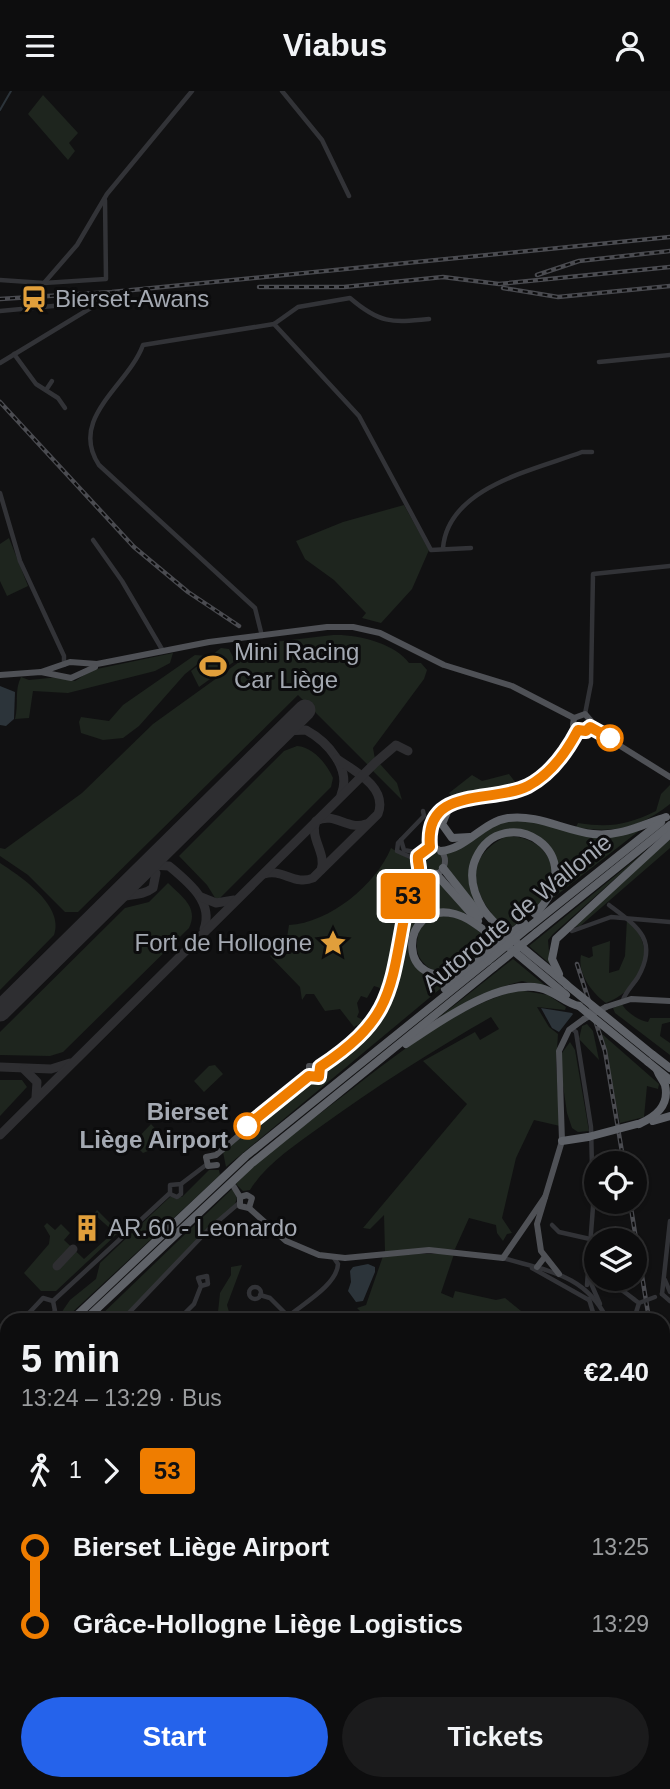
<!DOCTYPE html>
<html lang="en">
<head>
<meta charset="utf-8">
<style>
  :root { --surface:#0d0d0e; --page:#1b1b1c; --text:#f1f3f6; --muted:#9a9c9e; --line:#2d2d2e; --accent:#2563eb }
  body { margin:0; font-family:Helvetica,sans-serif; background:var(--page); color:var(--text); height:100vh; display:flex; flex-direction:column; font-size:26px; white-space:nowrap }
  * { box-sizing:border-box; margin:0 }
  p { font-size:23px; color:var(--muted) }
  .icon { flex:none; width:38px; height:38px; fill:none; stroke:currentColor; stroke-width:2; stroke-linecap:round; stroke-linejoin:round }
  .map { position:relative; flex:1; overflow:hidden }
  .panel { position:absolute; left:0px; top:1222px; width:670px; height:478px; display:flex; flex-direction:column; background:var(--surface); border-radius:21px 21px 0 0; box-shadow:0 2px 5px #0004,0 0 0 2px var(--line) }
  .panel>* { flex:none }
  .badge { padding:0 14px; border-radius:5px; font-size:24px; line-height:46px }
  .tools { position:absolute; left:584px; top:1060px; display:grid; gap:14px }
  .tools a { display:grid; place-items:center; width:63px; height:63px; border-radius:50%; background:var(--surface); box-shadow:0 2px 5px #0004,0 0 0 2px var(--line); font-size:35px }
  .map>.badge { position:absolute; translate:-50% -50%; box-shadow:0 0 0 4px #fff }
  .legs { display:flex; align-items:center; gap:10px; height:77px; padding:0 21px; font-size:23px }
  .legs p { margin-inline-start:auto }
  .summary { display:flex; align-items:center; justify-content:space-between; height:119px; padding:0 21px }
  h1 { font-size:38px; font-weight:800; line-height:52px }
  .button { display:flex; gap:14px; margin-top:auto; padding:14px 21px }
  .button a { flex:1; height:80px; border-radius:42px; background:var(--accent); color:#fff; font-size:28px; font-weight:800; line-height:80px; text-align:center }
  .button a+a { background:var(--page); color:var(--text) }
  ul { padding:0 21px; list-style:none }
  li { display:flex; align-items:center; gap:24px; height:77px; font-size:26px }
  li i { display:grid; place-items:center; width:10px; height:100%; margin:0 9px; background:currentColor }
  li i::after { content:''; width:18px; height:18px; margin:-9px; border:5px solid; border-radius:50%; background:var(--surface) }
  li p { margin-inline-start:auto }
  li:first-child i { background:linear-gradient(#0000 50%,currentColor 0) }
  li:last-child i { background:linear-gradient(currentColor 50%,#0000 0) }
  header { display:flex; justify-content:space-between; align-items:center; height:91px; padding:0 21px; background:var(--surface); font-size:32px; font-weight:800 }
  .map>svg:first-child { display:block }
  .green { fill:#1e251e }
  .water { fill:#2c343a }
  .lines { fill:none; stroke-linecap:round; stroke-linejoin:round }
  .stream { stroke:#2c343a; stroke-width:2 }
  .taxiway { stroke:#2e2e31; stroke-width:9 }
  .runway { stroke:#2e2e31; stroke-width:21 }
  .minor { stroke:#323337; stroke-width:4.5 }
  .major { stroke:#4f5156; stroke-width:6 }
  .highway { stroke:#5f6268; stroke-width:8 }
  .rail-casing { stroke:#4a4b50; stroke-width:4.5 }
  .rail { stroke:#0c0c0d; stroke-width:2; stroke-dasharray:5; stroke-linecap:butt }
  .minor-bridge { stroke:#323337; stroke-width:4.5 }
  .major-bridge { stroke:#4f5156; stroke-width:6 }
  .highway-bridge { stroke:#5f6268; stroke-width:8 }
  .line-1-casing { stroke:#fff; stroke-width:16 }
  .line-1 { stroke:#ef7d00; stroke-width:10 }
  .stop-1-dot { fill:#fff; stroke:#ef7d00; stroke-width:3.5 }
  .labels { text-anchor:middle; stroke-width:6; stroke-linejoin:round; paint-order:stroke }
  .poi-label { font-size:24px; fill:#a4a9b2; stroke:#0c0c0d; text-anchor:start }
  .street-label { font-size:24px; fill:#a4a9b2; stroke:#0c0c0d }
  .stop-label { font-size:24px; font-weight:bold; fill:#a4a9b2; stroke:#0c0c0d; text-anchor:end }
</style>
</head>
<body>
<header><svg class="icon" aria-label="menu" viewBox="0 0 24 24"><path d="M4 6h16M4 12h16M4 18h16"/></svg>Viabus<svg class="icon" aria-label="person" viewBox="0 0 24 24"><circle cx="12" cy="8" r="4"/><path d="M4 21q1-7 8-7t8 7"/></svg></header>
<div class="map">
<svg width="670" height="1698" viewBox="0 0 670 1698">
  <rect width="100%" height="100%" fill="#111112"/>
  <!-- green -->
  <g class="green">
    <path d="M43,4L78,42L69,52L75,60L68,69L28,23Z"/>
    <path d="M404,414L429,459L412,498L381,532L362,527L366,522L334,489L305,468L296,450L343,431Z"/>
    <path d="M9,447L28,495L7,505L0,490V453Z"/>
    <path d="M333,544C358,543 396,553 409,572H421L427,579L424,588L373,657L375,668L368,674L298,604L78,821H65L28,784L0,765V757L5,758L82,702L153,633L253,561L274,551Z"/>
    <path d="M221,557L229,558L235,570L199,596L191,580Z"/>
    <path d="M173,562L170,572L155,580L68,602L33,600L29,627L15,628C19,613 14,600 21,586L29,589L59,586L75,590L92,579Z"/>
    <path d="M195,564L208,565L185,583L139,635L123,647L103,649L81,642L79,631L81,626L109,630L123,614Z"/>
    <path d="M297,655C313,656 327,673 333,687L331,696L217,810L207,794L179,765L284,660Z"/>
    <path d="M380,673L397,692L402,709L372,679Z"/>
    <path d="M509,683L519,696L454,708L449,702L472,684L482,690Z"/>
    <path d="M670,694V713C640,737 613,743 576,736L578,732C610,737 627,734 656,720L661,703Z"/>
    <path d="M517,727L582,742L644,736L553,807C568,774 552,763 529,742L486,749L471,773L484,825L446,776V762L462,757L487,737Z"/>
    <path d="M507,745C550,746 566,783 538,816C531,825 517,833 507,839C475,809 457,769 507,745Z"/>
    <path d="M670,747V757L580,835L571,837Z"/>
    <path d="M653,754L553,843L548,849L550,873L529,855Z"/>
    <path d="M391,757L414,771L417,781L393,881L386,899L374,895L367,907L361,905L357,912L359,921L357,926L363,929L367,926L359,940L357,934L354,936L340,918L325,920L314,903H306L302,909L300,896L270,865L286,853L289,834C329,832 376,794 391,757Z"/>
    <circle cx="431" cy="770" r="11"/>
    <path d="M0,772C23,787 64,815 54,844L0,899Z"/>
    <path d="M435,785L466,820L464,823C397,801 390,894 452,888L226,1076L223,1061L309,989L321,987C334,958 369,944 385,914C407,873 396,823 427,786Z"/>
    <path d="M168,792C182,806 199,816 189,837L63,961L50,965L0,964V941L125,817L149,811Z"/>
    <path d="M439,824L462,828L494,851L465,875L437,882C415,869 414,859 420,836Z"/>
    <path d="M627,828C659,857 644,897 606,912C592,902 577,882 581,864L589,867L593,865L592,856L610,850L609,882L619,879L625,865Z"/>
    <path d="M513,868L547,896L522,890L505,895L423,939Z"/>
    <path d="M519,899L548,904L566,916L565,919L537,916L549,936L558,943L556,973L560,1035L534,1029L516,1067L502,1127L512,1142L507,1143L503,1150L497,1142L496,1134L469,1127L455,1158L385,1161L384,1124L370,1138L363,1137L467,1013L423,970L475,941L480,949L499,938L491,926C432,960 375,996 320,1036C295,1054 265,1074 250,1099L243,1100L236,1093C264,1063 299,1039 331,1014C388,971 448,918 519,899Z"/>
    <path d="M622,913C625,920 639,930 648,931L650,927H670V931L662,933L660,945L670,952V964L615,922L613,917Z"/>
    <path d="M587,933L593,940L599,969L579,948L582,935Z"/>
    <path d="M602,943L659,993L658,998L647,995L644,1026L620,1032Z"/>
    <path d="M570,951L575,959L589,1040L578,1041L572,1037L567,1022L559,966Z"/>
    <path d="M215,974L223,983L204,1001L194,990L209,975Z"/>
    <path d="M0,989H22L27,996L0,1025Z"/>
    <path d="M151,1033L161,1044L148,1056V1060L143,1062L133,1052Z"/>
    <path d="M209,1079H219L220,1084L65,1228H57L70,1209L96,1188L100,1172L170,1106H182Z"/>
    <path d="M232,1098L237,1107L235,1113L120,1228H97Z"/>
    <path d="M97,1119L119,1141L56,1200H41L24,1182L49,1153L50,1145L44,1135L47,1132L55,1139L61,1133L70,1142L64,1149L84,1168L114,1141L94,1123Z"/>
    <path d="M418,1163H454L441,1202L453,1207L455,1200L496,1209L505,1207L531,1228H487L483,1225L476,1228H368L357,1217L366,1214L383,1165Z"/>
    <path d="M242,1174L227,1214L231,1228H222L218,1221L220,1202L231,1184V1176Z"/>
  </g>
  <!-- water -->
  <g class="water">
    <path d="M0,595L15,601L14,628L6,635L0,634Z"/>
    <path d="M541,917L572,922L573,923L559,941L552,937Z"/>
    <path d="M368,1173L375,1176V1181L363,1210L356,1211L348,1200L351,1191L350,1180L353,1176Z"/>
  </g>
  <g class="lines">
    <!-- stream -->
    <path class="stream" d="M0,19L11,0"/>
    <!-- taxiway -->
    <g class="taxiway">
      <path d="M259,664L285,640L306,639C328,651 352,678 341,704"/>
      <path d="M321,779C327,762 309,747 316,730C335,720 347,740 366,733"/>
      <path d="M264,783C282,777 295,795 313,787L378,723C388,697 355,680 337,668"/>
      <path d="M123,798L150,774L169,775C188,791 214,811 204,838"/>
      <path d="M201,806L216,812L234,809"/>
      <path d="M113,809L124,790"/>
      <path d="M111,810C125,801 140,807 153,797L156,782L148,772"/>
      <path d="M0,976L51,978L70,972"/>
      <path d="M24,978L37,991L36,1006"/>
      <path d="M0,1044L375,672L396,654L408,660"/>
      <path d="M57,1175L73,1158"/>
    </g>
    <!-- runway -->
    <path class="runway" d="M0,920L305,619"/>
    <!-- minor -->
    <g class="minor">
      <path d="M282,0L322,49L349,105"/>
      <path d="M0,189L44,192L106,188L105,109"/>
      <path d="M44,192L77,154L107,103L192,0"/>
      <path d="M0,220L106,210"/>
      <path d="M274,233L359,325L431,459L471,457"/>
      <path d="M14,263L36,293L58,307L65,317"/>
      <path d="M599,271L670,264"/>
      <path d="M0,272L99,212"/>
      <path d="M46,299L52,290"/>
      <path d="M0,402L20,470L64,565V574"/>
      <path d="M93,449L122,490L163,560"/>
      <path d="M443,457C448,396 534,379 582,361H592"/>
      <path d="M262,545L255,517L99,374C68,327 128,295 143,254L274,233L298,216L350,207C379,232 391,232 429,228"/>
      <path d="M585,623L591,592L593,483L670,475"/>
      <path d="M470,708C523,700 552,690 578,639"/>
      <path d="M401,749L404,759L420,762"/>
      <path d="M430,756L433,732L448,713"/>
      <path d="M417,769L397,760L398,752L424,725L423,720"/>
      <path d="M609,814C637,835 659,849 638,886C633,894 626,900 623,909"/>
      <path d="M572,840L611,826L670,831"/>
      <path d="M571,937L576,941L591,1036L593,1116L587,1194"/>
      <path d="M170,1103L177,1106L181,1103V1093"/>
      <path d="M552,1134L559,1141L590,1148"/>
      <path d="M503,1167C547,1180 585,1183 607,1228"/>
      <path d="M532,1177L589,1209"/>
      <path d="M665,1189L670,1201"/>
      <path d="M590,1190L600,1213"/>
      <path d="M590,1191C609,1185 625,1202 639,1212L634,1228"/>
      <circle cx="255" cy="1202" r="6"/>
      <path d="M662,1203L670,1130"/>
      <path d="M662,1203L670,1210"/>
      <path d="M260,1204L270,1207L288,1225"/>
      <path d="M589,1208L595,1228"/>
      <path d="M53,1210L170,1102V1094L181,1093L206,1074"/>
      <path d="M29,1222L43,1207L53,1210"/>
      <path d="M29,1222L33,1228"/>
      <path d="M9,1228L17,1223L29,1222"/>
      <path d="M47,1228L55,1220L53,1210"/>
      <path d="M123,1228L210,1137L238,1113"/>
      <path d="M179,1228L194,1213L201,1195L208,1193L207,1185L198,1187L201,1195"/>
      <path d="M285,1228C299,1215 337,1195 338,1173L334,1167"/>
      <path d="M0,1237L7,1230"/>
      <path d="M0,1347L7,1346"/>
      <path d="M663,1424L670,1420"/>
      <path d="M663,1461L670,1496"/>
      <path d="M663,1497L670,1500"/>
      <path d="M663,1554L670,1553"/>
      <path d="M0,1555L7,1547"/>
      <path d="M663,1602H670"/>
      <path d="M0,1680L7,1682"/>
      <path d="M33,1692L46,1698"/>
      <path d="M83,1692L96,1698"/>
      <path d="M0,1697L9,1692"/>
      <path d="M56,1698L76,1692"/>
      <path d="M415,1698L423,1692"/>
      <path d="M623,1698L624,1692"/>
    </g>
    <!-- major -->
    <g class="major">
      <path d="M41,581L70,571L97,573L209,551L327,536H353L380,542L444,574L512,595L574,627"/>
      <path d="M0,584L41,581L71,587L95,576"/>
      <path d="M574,627L573,634L578,639L583,640L590,636"/>
      <path d="M574,627L585,623L591,630L590,636"/>
      <path d="M590,636L670,686"/>
      <circle cx="431" cy="770" r="14"/>
      <path d="M412,803L428,783"/>
      <path d="M606,916L631,908L670,910"/>
      <path d="M309,985V975L320,976C399,923 390,890 408,807C410,796 417,787 419,777"/>
      <path d="M217,1074L208,1075L206,1066L216,1064L309,985L319,986L320,976"/>
      <path d="M234,1096L240,1106V1115L249,1117L286,1150L319,1164L345,1167L429,1159L503,1167L545,1106"/>
      <path d="M240,1106L247,1104L252,1107L249,1117"/>
      <path d="M537,1176L544,1167"/>
      <path d="M559,1183L541,1160L537,1133L562,1050L559,960L569,939L584,928"/>
    </g>
    <!-- highway -->
    <g class="highway">
      <path d="M470,746L452,747L442,733L449,716L472,707"/>
      <path d="M441,760C468,757 482,731 508,727C538,723 565,740 593,743C620,746 641,734 666,726"/>
      <path d="M443,777L480,824"/>
      <path d="M436,783L478,830"/>
      <path d="M535,823C596,761 503,708 476,767C468,784 474,803 483,818C497,839 546,875 567,894"/>
      <path d="M529,836L661,731"/>
      <path d="M536,842L670,734"/>
      <path d="M509,856L566,904"/>
      <path d="M466,878C394,908 398,808 455,823C474,828 489,845 506,855"/>
      <path d="M559,883L552,868L556,848L670,743"/>
      <path d="M445,898L484,865"/>
      <path d="M406,953C439,931 498,888 540,897C555,900 565,912 579,915"/>
      <path d="M653,964L670,977"/>
      <path d="M648,971L670,989"/>
      <path d="M653,1030L670,1025"/>
      <path d="M639,1033C655,1026 670,1015 665,994C663,989 659,985 657,979"/>
      <path d="M562,1050L588,1046"/>
      <path d="M73,1228L246,1065L488,870"/>
      <path d="M86,1228L251,1073L494,876"/>
      <path d="M0,1288L7,1279"/>
      <path d="M0,1298L7,1291"/>
      <path d="M0,1310L7,1303"/>
      <path d="M0,1328L7,1323"/>
    </g>
    <defs>
      <g id="rail">
        <path d="M537,184L579,170L670,160"/>
        <path d="M259,196H344L443,186L499,193L670,176"/>
        <path d="M503,197L558,206L670,195"/>
        <path d="M0,208L112,201L670,146"/>
        <path d="M0,311L134,456L188,501L239,535"/>
        <path d="M577,873L605,960L624,1073"/>
        <path d="M630,1111L649,1228"/>
        <path d="M663,1312L670,1337"/>
      </g>
    </defs>
    <!-- rail casing -->
    <use href="#rail" class="rail-casing"/>
    <!-- rail -->
    <use href="#rail" class="rail"/>
    <!-- minor-bridge -->
    <path class="minor-bridge" d="M639,1212L655,1206"/>
    <!-- major-bridge -->
    <path class="major-bridge" d="M584,928L606,916"/>
    <!-- highway-bridge -->
    <g class="highway-bridge">
      <path d="M484,865L524,832"/>
      <path d="M488,870L529,836"/>
      <path d="M494,876L536,842"/>
      <path d="M567,894L653,964"/>
      <path d="M579,915L648,971"/>
      <path d="M588,1046L637,1033"/>
    </g>
  </g>
  <g class="lines">
    <defs>
      <path id="line-1" d="M247,1035L309,985L319,986L320,976C392,928 390,901 405,822C408,807 415,795 419,781C420,776 417,771 418,765L430,756C424,694 492,713 528,695C551,683 566,662 578,639L586,640L590,636L610,647"/>
    </defs>
    <!-- line-1 casing -->
    <use href="#line-1" class="line-1-casing"/>
    <!-- line-1 -->
    <use href="#line-1" class="line-1"/>
  </g>
  <!-- icons -->
  <defs>
    <symbol id="station-bare" viewBox="-9 -9 18 18"><path d="M-3-6H3Q5-6 5-4V2Q5 4 3 4L4.5 6H3L1.5 4h-3L-3 6H-4.5L-3 4Q-5 4-5 2V-4Q-5-6-3-6ZM-3.5-4v3h7v-3ZM-3.5 1v1.5H-2V1ZM2 1v1.5H3.5V1Z" fill="#e19f3b" stroke="#0c0c0d" stroke-width="2.5" paint-order="stroke"/></symbol>
    <symbol id="stadium-bare" viewBox="-9 -9 18 18"><path d="M0-5a6.5 5 0 1 0 0 10a6.5 5 0 1 0 0-10ZM-3.5-1.8h7v3.6h-7Z" fill="#e19f3b" stroke="#0c0c0d" stroke-width="2.5" paint-order="stroke"/></symbol>
    <symbol id="sight-bare" viewBox="-9 -9 18 18"><path d="M0-6L1.8-2.2L6-1.7L2.9 1.2L3.7 5.4L0 3.3L-3.7 5.4L-2.9 1.2L-6-1.7L-1.8-2.2Z" fill="#e19f3b" stroke="#0c0c0d" stroke-width="2.5" paint-order="stroke"/></symbol>
    <symbol id="building-bare" viewBox="-9 -9 18 18"><path d="M-4-6H4V6H1V3H-1V6H-4ZM-2.5-4.3h1.7v1.8h-1.7ZM.8-4.3h1.7v1.8H.8ZM-2.5-1h1.7V.8h-1.7ZM.8-1h1.7V.8H.8Z" fill="#e19f3b" stroke="#0c0c0d" stroke-width="2.5" paint-order="stroke"/></symbol>
  </defs>
  <g fill-rule="evenodd">
    <use href="#station-bare" x="15" y="189" width="38" height="38"/>
    <use href="#stadium-bare" x="194" y="556" width="38" height="38"/>
    <use href="#sight-bare" x="314" y="833" width="38" height="38"/>
    <use href="#building-bare" x="68" y="1118" width="38" height="38"/>
  </g>
  <!-- markers -->
  <g class="stop-1-dot">
    <circle cx="610" cy="647" r="12"/>
    <circle cx="247" cy="1035" r="12"/>
  </g>
  <g class="labels">
    <!-- poi labels -->
    <g class="poi-label">
      <text x="55" y="216">Bierset-Awans</text>
      <text x="234" y="569">Mini Racing<tspan x="234" dy="28">Car Liège</tspan></text>
      <text x="312" y="860" text-anchor="end">Fort de Hollogne</text>
      <text x="108" y="1145">AR.60 - Leonardo</text>
    </g>
    <!-- street labels -->
    <g class="street-label">
      <text transform="translate(517 822) rotate(-39)" y="8">Autoroute de Wallonie</text>
    </g>
    <!-- stop labels -->
    <g class="stop-label">
      <text x="228" y="1029">Bierset<tspan x="228" dy="28">Liège Airport</tspan></text>
    </g>
  </g>
</svg>
<div class="tools">
<a><svg class="icon" aria-label="locate" viewBox="0 0 24 24"><circle cx="12" cy="12" r="6"/><path d="M12 2v4M12 18v4M2 12h4M18 12h4"/></svg></a>
<a><svg class="icon" aria-label="layers" viewBox="0 0 24 24"><path d="M12 4l9 5-9 5-9-5zM3 14l9 5 9-5"/></svg></a>
</div>
<b class="badge" style="left:408px;top:805px;background:#ef7d00;color:#111">53</b>
<section class="panel">
<div class="summary"><div><h1>5 min</h1><p>13:24 – 13:29 · Bus</p></div><b>€2.40</b></div>
<div class="legs"><svg class="icon" aria-label="walk" viewBox="0 0 24 24"><circle cx="13" cy="4" r="2"/><path d="M13 8l-2 6 4 7M11 14l-3 7M7 12l3-4h3l4 4"/></svg>1<svg class="icon" aria-label="forward" viewBox="0 0 24 24"><path d="M9 5l7 7-7 7"/></svg><b class="badge" style="background:#ef7d00;color:#111">53</b></div>
<ul>
<li><i style="color:#ef7d00"></i><b>Bierset Liège Airport</b><p>13:25</p></li>
<li><i style="color:#ef7d00"></i><b>Grâce-Hollogne Liège Logistics</b><p>13:29</p></li>
</ul>
<div class="button"><a>Start</a><a>Tickets</a></div>
</section>
</div>
</body>
</html>
